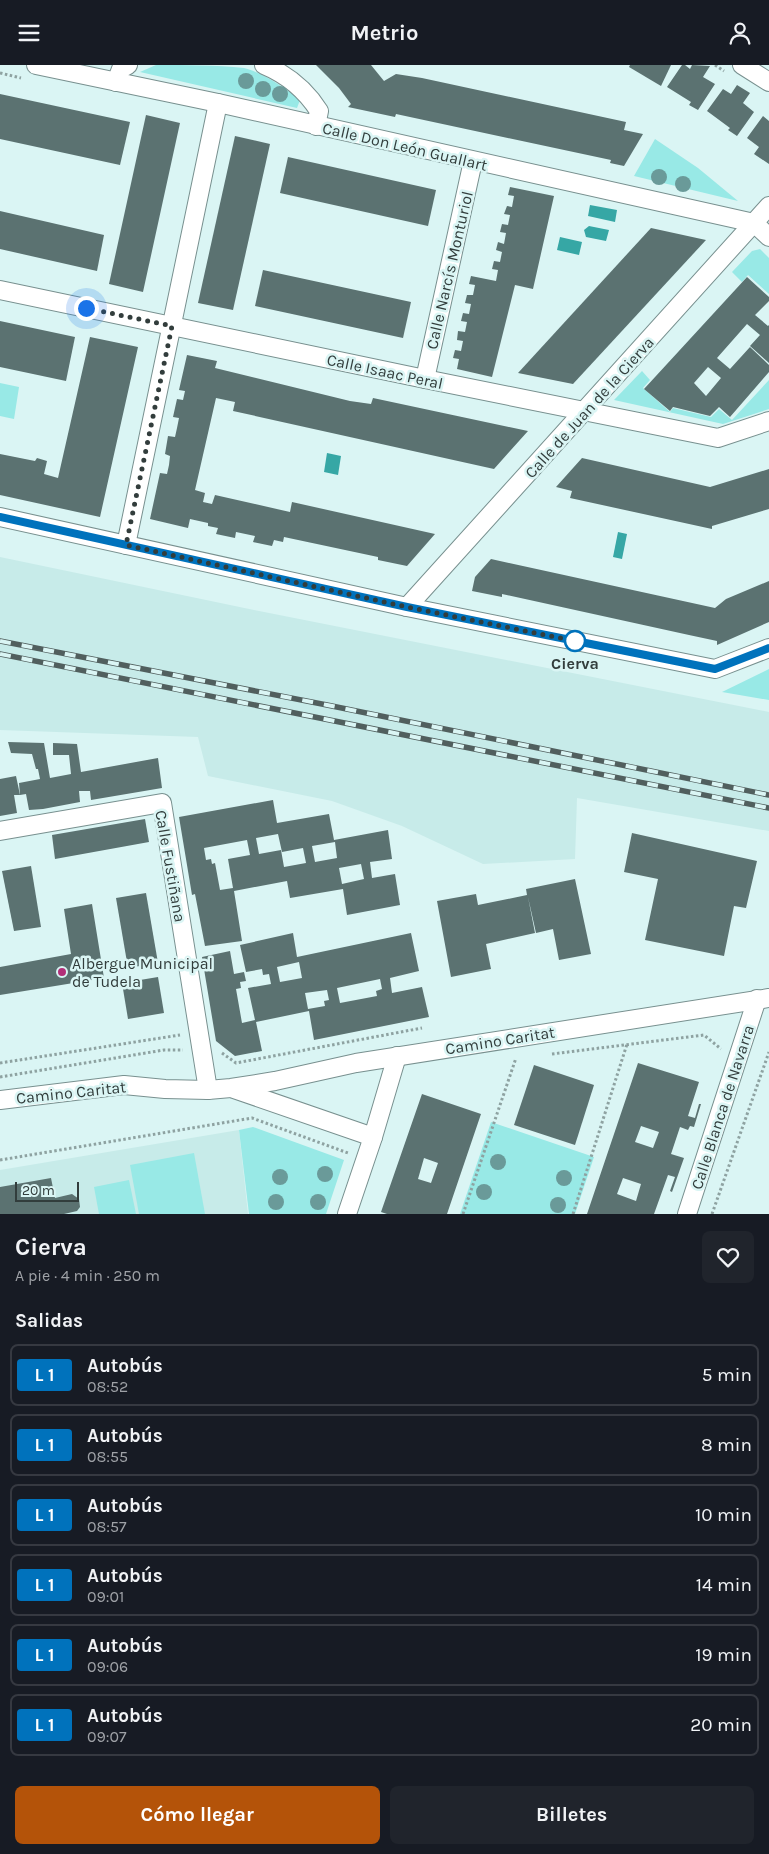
<!DOCTYPE html>
<html lang="es">
<head>
<meta charset="utf-8">
<style>
  :root { --surface:#171b24; --page:#20242c; --text:#f1f3f6; --muted:#9ea1a6; --line:#363941; --accent:#b45309 }
  body { margin:0; font-family:Karla,sans-serif; background:var(--page); color:var(--text); height:100vh; display:flex; flex-direction:column; font-size:19px; white-space:nowrap }
  * { box-sizing:border-box; margin:0 }
  p { font-size:16px; color:var(--muted) }
  .icon { flex:none; width:28px; height:28px; fill:none; stroke:currentColor; stroke-width:2; stroke-linecap:round; stroke-linejoin:round }
  .map { position:relative; height:1149px; overflow:hidden }
  .side { display:flex; flex-direction:column; background:var(--surface); flex:1 }
  .side>* { flex:none }
  .badge { padding:0 10px; border-radius:4px; font-size:18px; line-height:32px }
  .scale { position:absolute; left:15px; bottom:12px; width:64px; box-sizing:border-box; padding-left:5px; border:2px solid #323d3c; border-top:0; font-size:14px; line-height:18px; white-space:nowrap; color:#323d3c; -webkit-text-stroke:4px #daf5f4; paint-order:stroke }
  .you { position:absolute; width:25px; height:25px; margin:-12px; border:4px solid #fff; border-radius:50%; background:#1a73e8; box-shadow:0 0 0 8px #1a73e833 }
  .map>.badge { position:absolute; translate:-50% -50%; box-shadow:0 0 0 2px #fff }
  h2 { padding:0 15px; font-size:19px; line-height:45px }
  .round { display:grid; place-items:center; flex:none; width:52px; height:52px; border-radius:8px; background:var(--page) }
  .overview { display:flex; align-items:center; justify-content:space-between; height:85px; padding:0 15px }
  h1 { font-size:24px; font-weight:700; line-height:38px }
  .primary-button { display:flex; gap:10px; margin-top:auto; padding:10px 15px }
  .primary-button a { flex:1; height:58px; border-radius:8px; background:var(--accent); color:#fff; font-size:20px; font-weight:700; line-height:58px; text-align:center }
  .primary-button a+a { background:var(--page); color:var(--text) }
  ul { padding:0; list-style:none }
  li { display:flex; align-items:center; gap:15px; height:62px; margin:0 10px 8px; padding:0 5px; border:2px solid var(--line); border-radius:8px }
  li div { flex:1 }
  li b { display:block; font-size:19px }
  li em { font-style:normal }
  li .badge { min-width:55px; font-weight:700; text-align:center }
  header { display:flex; justify-content:space-between; align-items:center; height:65px; padding:0 15px; background:var(--surface); font-size:22px; font-weight:700 }
  .map>svg:first-child { display:block }
  .built { fill:#c7ebe9 }
  .green { fill:#98e9e6 }
  .water { fill:#36a7a5 }
  .building { fill:#5b7271; fill-rule:evenodd }
  .lines { fill:none; stroke-linecap:round; stroke-linejoin:round }
  .minor-casing { stroke:#78908f; stroke-width:20 }
  .path { stroke:#8ea2a1; stroke-width:3; stroke-dasharray:2.5 2.5; stroke-linecap:butt }
  .minor { stroke:#fff; stroke-width:18 }
  .rail-casing { stroke:#515f5e; stroke-width:5.5 }
  .rail { stroke:#daf5f4; stroke-width:4; stroke-dasharray:11; stroke-linecap:butt }
  .tree { fill:#6a9a99 }
  .line-casing { stroke:#fff; stroke-width:11 }
  .line { stroke:#0072bc; stroke-width:8 }
  .walk { stroke:#323d3c; stroke-width:5; stroke-dasharray:0 9 }
  .stop-dot { fill:#fff; stroke:#0072bc; stroke-width:2.5 }
  .poi-dot { fill:#b22f78; stroke:#daf5f4; stroke-width:2 }
  .labels { text-anchor:middle; stroke-width:5; stroke-linejoin:round; paint-order:stroke }
  .street-label { font-size:16px; fill:#323d3c; stroke:#daf5f4 }
  .stop-label { font-size:16px; font-weight:bold; fill:#323d3c; stroke:#daf5f4 }
  .poi-label { font-size:16px; fill:#323d3c; stroke:#daf5f4; text-anchor:start }
</style>
</head>
<body>
<header><svg class="icon" aria-label="menu" viewBox="0 0 24 24"><path d="M4 6h16M4 12h16M4 18h16"/></svg>Metrio<svg class="icon" aria-label="person" viewBox="0 0 24 24"><circle cx="12" cy="8" r="4"/><path d="M4 21q1-7 8-7t8 7"/></svg></header>
<div class="map">
<svg width="769" height="1149" viewBox="0 0 769 1149">
  <rect width="100%" height="100%" fill="#daf5f4"/>
  <!-- built -->
  <g class="built">
    <path d="M0,492L254,545L769,647V766L577,733L575,794L483,799L402,761L332,736L208,711L198,672L0,665Z"/>
    <path d="M239,1065L248,1149H0V1105Z"/>
  </g>
  <!-- green -->
  <g class="green">
    <path d="M156,0C185,0 216,0 244,3C261,7 287,24 300,35L297,43L140,7Z"/>
    <path d="M655,74L698,103L738,136L634,111Z"/>
    <path d="M760,184L769,193V229L748,210L742,217L732,207L752,186Z"/>
    <path d="M642,306L650,315L643,323L670,347L673,343L711,352L719,344L732,355L769,315V344L723,359L614,335Z"/>
    <path d="M0,318L19,322L14,354L0,351Z"/>
    <path d="M769,604V635L722,627Z"/>
    <path d="M491,1057L594,1092L575,1149H460Z"/>
    <path d="M253,1062L344,1095L326,1149H249L239,1065Z"/>
    <path d="M194,1088L205,1149H139L130,1100Z"/>
    <path d="M129,1115L136,1149H99L94,1122Z"/>
  </g>
  <!-- water -->
  <g class="water">
    <path d="M590,140L617,145L615,157L588,151Z"/>
    <path d="M589,161L609,165L606,176L586,172L584,165Z"/>
    <path d="M560,172L582,177L579,190L557,185Z"/>
    <path d="M327,388L341,391L338,410L324,407Z"/>
    <path d="M618,467L627,469L622,494L613,492Z"/>
  </g>
  <!-- building -->
  <g class="building">
    <path d="M316,0H371L384,16L396,9L422,13L626,57L624,65L643,69L624,101L610,98L611,95L396,49L395,52L348,42L351,39L339,23Z"/>
    <path d="M630,0H671L661,21L629,2Z"/>
    <path d="M682,0H685L690,4L692,0L710,1L703,12L715,19L698,45L689,40L691,37L667,22Z"/>
    <path d="M737,20L750,28L743,38L754,47L737,71L728,65L730,63L707,46L723,24L731,29Z"/>
    <path d="M0,29L130,57L120,100L0,74Z"/>
    <path d="M146,50L180,58L143,227L109,219Z"/>
    <path d="M763,51L769,56V99L754,89L759,82L747,73Z"/>
    <path d="M235,71L270,79L233,245L198,238Z"/>
    <path d="M288,92L436,125L428,161L280,128Z"/>
    <path d="M510,122L554,131L533,224L515,220L492,312L457,304L459,294L453,293L455,285L461,286L463,276L457,275L458,266L465,267L467,257L461,256L463,248L469,249L471,239L465,238L467,230H473L475,220L469,219L471,211L496,216L498,205L492,204L494,196L500,197L502,187L496,185L498,177L504,179L506,168L500,167L502,159L508,160L510,150L504,149L507,141L512,142L514,131L508,130Z"/>
    <path d="M0,146L104,170L97,206L0,184Z"/>
    <path d="M651,163L706,175L573,319L518,308Z"/>
    <path d="M263,205L411,237L403,273L255,241Z"/>
    <path d="M747,212L769,232V236L755,250L768,261L769,260V298L750,281L760,270L747,259L717,293L730,304L750,282L769,300V307L730,352L719,342L710,351L673,342L670,346L644,324ZM708,302L721,313L706,331L694,318Z"/>
    <path d="M0,256L75,272L66,316L0,302Z"/>
    <path d="M90,272L138,282L100,452L0,430V389L35,396L37,393L47,396L44,409L58,413Z"/>
    <path d="M187,290L217,296L215,303L350,336L371,339L373,333L528,366L494,404L233,346L235,337L216,333L195,425L205,428L203,437L212,439L215,430L290,447L292,437L435,469L407,501L378,495V492L284,472L283,477L274,475L272,481L253,477L255,471L236,467L235,473L216,469L218,463L208,461V458L190,454L188,463L150,454L160,408L167,409L169,400L170,391L165,389L168,371L175,372L177,363L179,353L173,352L177,334L183,335L185,326L179,325Z"/>
    <path d="M582,393L710,422L769,404V444L712,461V464L570,433L572,426L556,422Z"/>
    <path d="M491,494L715,543L726,534L769,516V557L717,580V576L689,570L502,529V532L472,526L475,512Z"/>
    <path d="M8,677L44,678L50,713L71,709L69,690H53V678L77,679L81,707L158,693L162,723L91,735L90,726H79L80,737L43,744L29,745L26,729L20,730L19,718L40,714L38,704H36L32,689L11,688Z"/>
    <path d="M16,711L20,730H14L17,748L0,751V714Z"/>
    <path d="M273,735L277,758L329,749L334,775L388,765L392,794L370,797L372,813L395,809L400,840L347,850L343,824L290,833L287,816L234,826L242,876L205,881L195,829L192,830L179,752ZM278,769L282,787L303,783L306,798L284,802L281,785L259,789L256,773ZM247,775L250,790L228,794L233,823L220,825L215,798L212,799L211,794L206,795L204,783ZM335,777L337,793L315,797L312,781ZM361,799L364,814L342,819L339,803Z"/>
    <path d="M145,754L149,777L55,794L52,770Z"/>
    <path d="M632,768L757,796L746,843L734,841L724,891L645,875L658,814L624,807Z"/>
    <path d="M31,801L41,862L14,866L2,806Z"/>
    <path d="M575,814L591,889L559,895L553,864L536,868L528,832L535,868L486,879L491,904L451,912L437,836L476,829L478,840L527,830L526,824Z"/>
    <path d="M146,828L158,898L128,903L116,833Z"/>
    <path d="M92,839L104,913L0,930V902L71,889L64,844Z"/>
    <path d="M293,868L297,892L411,868L419,906L390,913L392,928L422,922L429,952L314,975L309,946L256,957L262,986L235,991L216,976L202,892L230,886L234,909L244,907L246,916L240,917L241,923L236,924L242,958L255,955L248,923L271,919L269,909L263,910L262,904L246,907L240,880ZM299,897L302,913L280,917L277,902ZM380,914L382,924L376,926L377,931L340,938L337,923ZM327,925L329,935L324,936L325,941L308,944L305,928Z"/>
    <path d="M158,912L164,948L128,954L122,918Z"/>
    <path d="M638,998L699,1017L688,1051L695,1053L699,1039H701L694,1062L690,1061L688,1065L680,1062L671,1089L684,1093L672,1127L670,1126L675,1112L668,1110L654,1149H587ZM641,1061L659,1067L653,1083L635,1077ZM623,1113L641,1119L636,1136L617,1129Z"/>
    <path d="M534,1000L594,1020L575,1080L514,1060Z"/>
    <path d="M422,1029L481,1049L447,1149H387L381,1147ZM424,1093L438,1098L431,1118L418,1114Z"/>
    <path d="M51,1113L55,1133L72,1129L79,1134L80,1142L77,1146L64,1149H0V1122Z"/>
  </g>
  <g class="lines">
    <defs>
      <g id="minor">
        <path d="M36,0L218,38L754,158L769,172"/>
        <path d="M264,0C288,10 305,24 319,46L316,61"/>
        <path d="M742,0L769,17"/>
        <path d="M116,17L121,4L128,0"/>
        <path d="M0,225L425,314L718,373L769,356"/>
        <path d="M425,314L473,96"/>
        <path d="M0,452L407,542L715,604L769,583"/>
        <path d="M126,480L218,38"/>
        <path d="M407,542L769,141"/>
        <path d="M0,766L162,738L208,1025"/>
        <path d="M234,1024L373,1072"/>
        <path d="M0,1035L124,1020L165,1024L208,1025L231,1023L275,1016L356,998L769,933"/>
        <path d="M347,1149L373,1072L397,991"/>
        <path d="M687,1149L757,934"/>
      </g>
    </defs>
    <!-- minor casing -->
    <use href="#minor" class="minor-casing"/>
    <!-- path -->
    <g class="path">
      <path d="M715,0L724,6"/>
      <path d="M0,8L21,13"/>
      <path d="M222,988L236,998L422,963"/>
      <path d="M552,989L704,970L721,984"/>
      <path d="M0,998L180,970"/>
      <path d="M0,1012L164,985H183"/>
      <path d="M0,1095L252,1053L348,1088"/>
      <path d="M463,1149L516,993"/>
      <path d="M573,1149L627,979"/>
      <path d="M712,1149L769,987"/>
    </g>
    <!-- minor -->
    <use href="#minor" class="minor"/>
    <defs>
      <g id="rail">
        <path d="M0,576L327,640L769,730"/>
        <path d="M0,589L769,743"/>
      </g>
    </defs>
    <!-- rail casing -->
    <use href="#rail" class="rail-casing"/>
    <!-- rail -->
    <use href="#rail" class="rail"/>
  </g>
  <!-- trees -->
  <g class="tree">
    <circle cx="246" cy="16" r="8"/>
    <circle cx="263" cy="24" r="8"/>
    <circle cx="280" cy="29" r="8"/>
    <circle cx="659" cy="112" r="8"/>
    <circle cx="683" cy="119" r="8"/>
    <circle cx="498" cy="1097" r="8"/>
    <circle cx="325" cy="1109" r="8"/>
    <circle cx="280" cy="1112" r="8"/>
    <circle cx="564" cy="1113" r="8"/>
    <circle cx="484" cy="1127" r="8"/>
    <circle cx="276" cy="1137" r="8"/>
    <circle cx="318" cy="1137" r="8"/>
    <circle cx="558" cy="1140" r="8"/>
  </g>
  <g class="lines">
    <defs>
      <path id="line" d="M0,452L407,542L715,604L769,583"/>
    </defs>
    <!-- line casing -->
    <use href="#line" class="line-casing"/>
    <!-- line -->
    <use href="#line" class="line"/>
    <!-- walk -->
    <path class="walk" d="M86,243L172,261L126,480L407,542L580,577L575,576"/>
  </g>
  <!-- markers -->
  <circle class="stop-dot" cx="575" cy="576" r="10"/>
  <circle class="poi-dot" cx="62" cy="907" r="5"/>
  <g class="labels">
    <!-- street labels -->
    <g class="street-label">
      <text transform="translate(405 81) rotate(13)" y="6">Calle Don León Guallart</text>
      <text transform="translate(449 205) rotate(-77)" y="6">Calle Narcís Monturiol</text>
      <text transform="translate(385 306) rotate(12)" y="6">Calle Isaac Peral</text>
      <text transform="translate(589 342) rotate(-48)" y="6">Calle de Juan de la Cierva</text>
      <text transform="translate(171 801) rotate(80)" y="6">Calle Fustiñana</text>
      <text transform="translate(500 975) rotate(-9)" y="6">Camino Caritat</text>
      <text transform="translate(71 1027) rotate(-6)" y="6">Camino Caritat</text>
      <text transform="translate(722 1042) rotate(-72)" y="6">Calle Blanca de Navarra</text>
    </g>
    <!-- stop labels -->
    <g class="stop-label">
      <text x="575" y="604">Cierva</text>
    </g>
    <!-- poi labels -->
    <g class="poi-label">
      <text x="72" y="904">Albergue Municipal<tspan x="72" dy="18">de Tudela</tspan></text>
    </g>
  </g>
</svg>
<div class="scale">20 m</div>
<div class="you" style="left:86px;top:243px"></div>
</div>
<section class="side">
<div class="overview"><div><h1>Cierva</h1><p>A pie · 4 min · 250 m</p></div><a class="round"><svg class="icon" aria-label="heart" viewBox="0 0 24 24"><path d="M12 20l-8-8c-3-5 5-10 8-4 3-6 11-1 8 4z"/></svg></a></div>
<h2>Salidas</h2>
<ul>
<li><span class="badge" style="background:#0072bc;color:#fff">L 1</span><div><b>Autobús</b><p>08:52</p></div><em>5 min</em></li>
<li><span class="badge" style="background:#0072bc;color:#fff">L 1</span><div><b>Autobús</b><p>08:55</p></div><em>8 min</em></li>
<li><span class="badge" style="background:#0072bc;color:#fff">L 1</span><div><b>Autobús</b><p>08:57</p></div><em>10 min</em></li>
<li><span class="badge" style="background:#0072bc;color:#fff">L 1</span><div><b>Autobús</b><p>09:01</p></div><em>14 min</em></li>
<li><span class="badge" style="background:#0072bc;color:#fff">L 1</span><div><b>Autobús</b><p>09:06</p></div><em>19 min</em></li>
<li><span class="badge" style="background:#0072bc;color:#fff">L 1</span><div><b>Autobús</b><p>09:07</p></div><em>20 min</em></li>
</ul>
<div class="primary-button"><a>Cómo llegar</a><a>Billetes</a></div>
</section>
</body>
</html>
